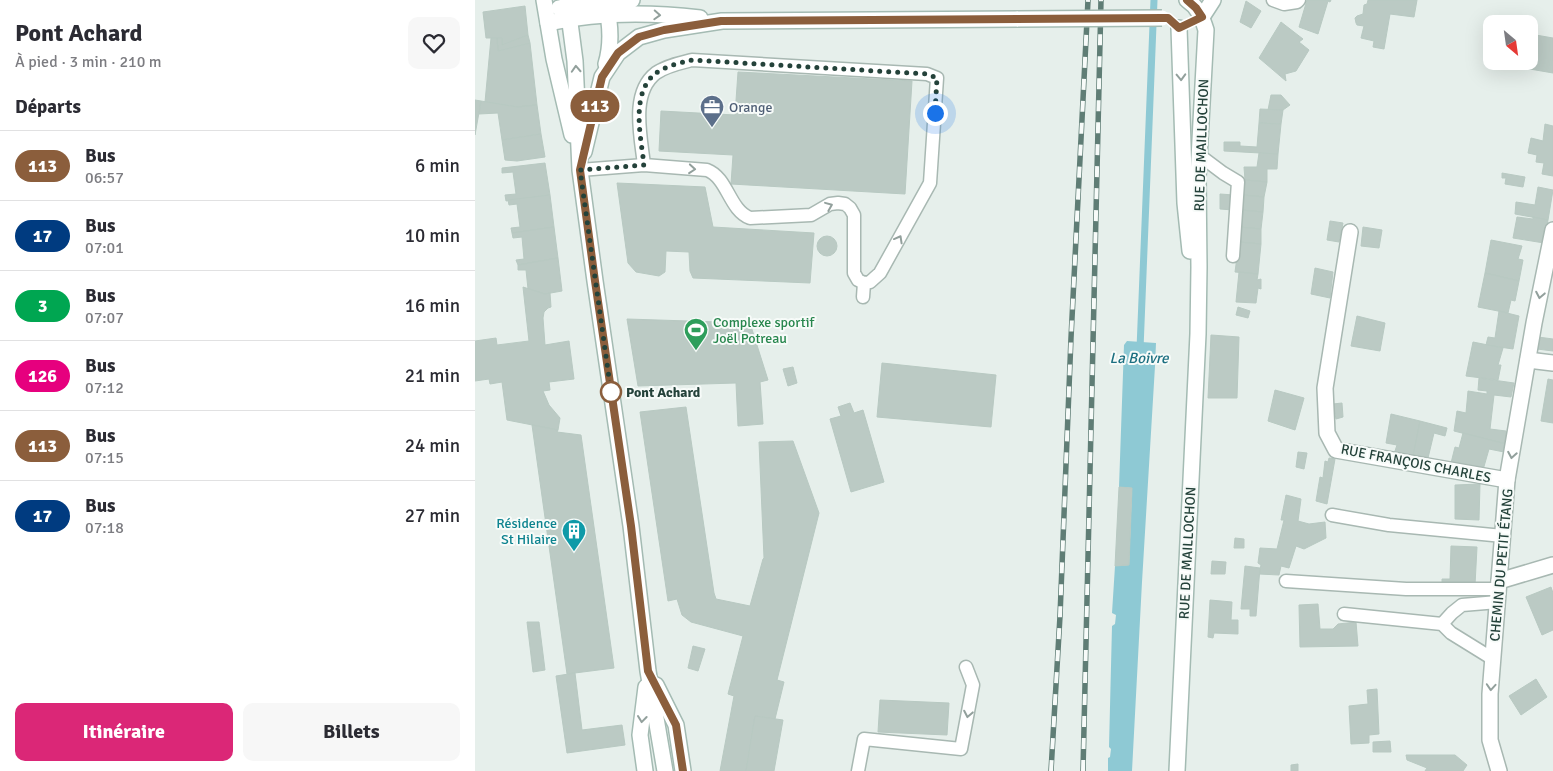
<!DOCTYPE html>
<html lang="fr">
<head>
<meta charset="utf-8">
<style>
  :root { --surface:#fff; --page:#f7f7f7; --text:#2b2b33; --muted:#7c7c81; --line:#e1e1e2; --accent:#db2777 }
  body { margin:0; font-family:Signika,sans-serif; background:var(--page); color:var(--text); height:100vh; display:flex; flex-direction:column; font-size:19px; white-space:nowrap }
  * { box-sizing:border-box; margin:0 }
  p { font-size:16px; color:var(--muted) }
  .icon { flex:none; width:28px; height:28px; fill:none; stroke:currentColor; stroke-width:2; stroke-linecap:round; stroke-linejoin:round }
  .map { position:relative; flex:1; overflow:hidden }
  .side { display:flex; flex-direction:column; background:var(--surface); width:475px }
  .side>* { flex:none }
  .badge { padding:0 10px; border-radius:16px; font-size:18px; line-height:32px }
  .needle { width:32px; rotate:151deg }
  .tools { position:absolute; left:1008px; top:15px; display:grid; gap:10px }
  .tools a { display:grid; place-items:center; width:55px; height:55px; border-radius:10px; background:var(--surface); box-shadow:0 5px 20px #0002; font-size:25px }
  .you { position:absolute; width:25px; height:25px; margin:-12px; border:4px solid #fff; border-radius:50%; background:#1a73e8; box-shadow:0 0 0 8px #1a73e833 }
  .map>.badge { position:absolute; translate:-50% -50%; box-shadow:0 0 0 2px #fff }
  h2 { padding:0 15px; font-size:19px; line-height:45px }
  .round { display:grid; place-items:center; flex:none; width:52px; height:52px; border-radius:10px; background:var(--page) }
  .summary { display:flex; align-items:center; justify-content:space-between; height:85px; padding:0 15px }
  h1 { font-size:24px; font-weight:700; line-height:38px }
  .button { display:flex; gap:10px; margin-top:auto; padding:10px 15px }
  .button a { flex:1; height:58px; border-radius:10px; background:var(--accent); color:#fff; font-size:20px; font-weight:700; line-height:58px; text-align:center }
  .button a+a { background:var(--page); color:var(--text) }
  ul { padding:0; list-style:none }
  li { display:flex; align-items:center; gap:15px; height:70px; padding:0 15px; border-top:1px solid var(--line) }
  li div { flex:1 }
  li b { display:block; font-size:19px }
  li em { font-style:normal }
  li .badge { min-width:55px; font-weight:700; text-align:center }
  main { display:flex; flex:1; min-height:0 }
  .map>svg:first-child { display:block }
  .water { fill:#8ec9d4 }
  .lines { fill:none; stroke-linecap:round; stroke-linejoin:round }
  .stream { stroke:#8ec9d4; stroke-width:7 }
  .building { fill:#bbcac4; stroke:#b8c9c2 }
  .lane-casing { stroke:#a8b8b2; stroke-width:15 }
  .street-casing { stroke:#a8b8b2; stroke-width:18 }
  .secondary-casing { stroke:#a4bbb3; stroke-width:18 }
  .lane { stroke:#fff; stroke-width:12 }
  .street { stroke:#fff; stroke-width:15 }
  .secondary { stroke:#fff; stroke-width:15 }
  .rail-casing { stroke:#5f7d75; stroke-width:5.5 }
  .rail { stroke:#f7fbf9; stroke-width:4; stroke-dasharray:11; stroke-linecap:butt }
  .secondary-bridge-casing { stroke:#a4bbb3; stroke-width:18; stroke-linecap:butt }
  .secondary-bridge { stroke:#fff; stroke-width:15 }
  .oneway { stroke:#92a09c }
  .line-casing { stroke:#fff; stroke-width:11 }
  .line { stroke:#8b5e3c; stroke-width:8 }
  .walk { stroke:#24423a; stroke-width:5; stroke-dasharray:0 9 }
  .stop-dot { fill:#fff; stroke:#8b5e3c; stroke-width:2.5 }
  .labels { text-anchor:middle; stroke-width:4; stroke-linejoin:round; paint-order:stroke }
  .service-label { font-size:14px; fill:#4e5e75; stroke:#f7fbf9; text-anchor:start }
  .street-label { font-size:14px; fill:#24423a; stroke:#f7fbf9 }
  .leisure-label { font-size:14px; fill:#27864d; stroke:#f7fbf9; text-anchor:start }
  .stop-label { font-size:14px; font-weight:bold; fill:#24423a; stroke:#f7fbf9; text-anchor:start }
  .culture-label { font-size:14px; fill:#0d838f; stroke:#f7fbf9; text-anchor:end }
  .water-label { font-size:15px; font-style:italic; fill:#1c6f80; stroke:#f7fbf9 }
</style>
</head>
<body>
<main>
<section class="side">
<div class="summary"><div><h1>Pont Achard</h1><p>À pied · 3 min · 210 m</p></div><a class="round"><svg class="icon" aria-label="heart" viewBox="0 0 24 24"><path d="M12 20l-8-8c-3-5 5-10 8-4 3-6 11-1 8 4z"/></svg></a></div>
<h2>Départs</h2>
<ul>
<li><span class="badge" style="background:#8b5e3c;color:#fff">113</span><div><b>Bus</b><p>06:57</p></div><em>6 min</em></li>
<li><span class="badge" style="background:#003b80;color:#fff">17</span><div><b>Bus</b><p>07:01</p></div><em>10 min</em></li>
<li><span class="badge" style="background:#00a651;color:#fff">3</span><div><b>Bus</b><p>07:07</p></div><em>16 min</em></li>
<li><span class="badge" style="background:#e6007e;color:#fff">126</span><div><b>Bus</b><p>07:12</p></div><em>21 min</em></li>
<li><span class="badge" style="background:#8b5e3c;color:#fff">113</span><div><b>Bus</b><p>07:15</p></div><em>24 min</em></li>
<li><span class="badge" style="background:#003b80;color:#fff">17</span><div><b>Bus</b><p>07:18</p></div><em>27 min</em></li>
</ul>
<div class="button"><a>Itinéraire</a><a>Billets</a></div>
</section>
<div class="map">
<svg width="1078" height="771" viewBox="0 0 1078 771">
  <rect width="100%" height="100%" fill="#e6efeb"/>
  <!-- water -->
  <path class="water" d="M652,341L681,343L680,366L667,582L657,771H633V758L635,757L636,749L634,747L637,626L640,624L641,615L637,613L640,566L654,565L657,488L644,487L649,345Z"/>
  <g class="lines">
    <!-- stream -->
    <path class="stream" d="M665,349L679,0"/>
  </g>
  <!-- building -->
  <g class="building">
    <path d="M832,0H856L855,2L853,1L843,34L824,27Z"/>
    <path d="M893,0H942L939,17L915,14L909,49L898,47L899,41L886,38L889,26L882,25L881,23L880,18L882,16L888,14L889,5L892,4Z"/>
    <path d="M771,1L786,11L776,28L765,22Z"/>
    <path d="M50,6L53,35L27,45V38H11L8,12Z"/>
    <path d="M806,22L828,39L824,42L834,50L821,71L810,74L811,81L784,58Z"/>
    <path d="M1055,34L1078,38V73L1049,68L1050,61H1054Z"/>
    <path d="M53,35L55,43L23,51L22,38H27V45Z"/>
    <path d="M16,38H22L23,51L55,43L62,105L42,107L10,102Z"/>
    <path d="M263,72L437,81L430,194L256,184L258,155L184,151L186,111L260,115Z"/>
    <path d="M796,95H806L815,105L808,110H793Z"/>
    <path d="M0,100L6,101L0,135Z"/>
    <path d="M6,101L42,107L62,105L66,134L27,140L23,113L4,114Z"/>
    <path d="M785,109L808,110L806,124L784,123Z"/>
    <path d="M784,123L806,124L803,154L749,151V142H765V146L782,147Z"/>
    <path d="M1070,124L1078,126V176L1067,174L1069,163L1061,162L1062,155L1053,153L1056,138L1068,141Z"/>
    <path d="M66,134L70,157L42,161L30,160L27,140Z"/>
    <path d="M784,153L803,154L802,169H792V182L770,180L769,167H782Z"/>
    <path d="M70,163L75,195L31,201L30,195L41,194L38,172L27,173V168Z"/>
    <path d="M1027,173L1050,177L1048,187L1030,184L1031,178H1027Z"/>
    <path d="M770,180L792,182L789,197L768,195Z"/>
    <path d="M142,183L230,187L238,227L339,233L335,283L218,278L215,271L214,252L191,251L190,272L184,276L161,272L153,263Z"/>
    <path d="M1063,187L1078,190L1073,220L1040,214L1041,202L1060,205Z"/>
    <path d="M745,194L759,195L758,210L745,209Z"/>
    <path d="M75,195L79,227L37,233L36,228L45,227L42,204L34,205L33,200Z"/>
    <path d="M768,195L789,197L788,212L766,210Z"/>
    <path d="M766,210L788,212L786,229L764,227Z"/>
    <path d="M1042,217L1058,219V217L1073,220L1069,243L1038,238Z"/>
    <path d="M855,221L868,223L864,242L852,240Z"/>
    <path d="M79,227L83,258L43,265L41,260L49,259L47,237L38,238L37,233Z"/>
    <path d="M764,227L786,229V244L764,242Z"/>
    <path d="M888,227L907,230L904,248L886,246Z"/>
    <circle cx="352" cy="246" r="10"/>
    <path d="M1016,240L1047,246L1043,259L1048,260L1044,281L1010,273Z"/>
    <path d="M764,242L786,244L783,274L760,272Z"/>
    <path d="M83,258L87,291L70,294L53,289L51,270H43V265Z"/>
    <path d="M840,268L858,272L855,298L836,294Z"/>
    <path d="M764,272L783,274L782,280L786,279V289L783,288L781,303L761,302Z"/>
    <path d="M1010,273L1044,281L1040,301L1036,300L1033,313L1003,307Z"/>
    <path d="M48,287L70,294L75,293L76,307L73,308L69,312L68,318L70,345L94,341L99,379L74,382L75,390L68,391L74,405L85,418L83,430L32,420L27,382L15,384L14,379L0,381V341L21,338L22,345L54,341Z"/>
    <path d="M763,307L775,311L773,318L761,315Z"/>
    <path d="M1024,311L1044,316L1038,349L1011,345L1013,337L1020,338Z"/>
    <path d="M882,316L910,323L905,351L876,346Z"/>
    <path d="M152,319L275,323L293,380L285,382L288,424L263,426L261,383L163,386Z"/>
    <path d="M736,335L764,337L762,398H733Z"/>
    <path d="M1063,337L1078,339V351L1062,349Z"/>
    <path d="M998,342L1028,348L1023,365H1026L1023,380L991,376Z"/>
    <path d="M407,363L521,375L516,427L402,417Z"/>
    <path d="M318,367L322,383L313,386L308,369Z"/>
    <path d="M1004,378L1039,383L1036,397L1019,395L1015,429L1031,431V444L979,431L982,411L991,413L993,391L1012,394V391L1003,390Z"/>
    <path d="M1073,379L1078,380V423L1066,421Z"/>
    <path d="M800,390L829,398L820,430L793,421Z"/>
    <path d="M375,403L379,413L388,410L409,482L376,492L355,419L366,416L363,407Z"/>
    <path d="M867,403L868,417L861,419L858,404Z"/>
    <path d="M211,407L239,593L241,599L275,606L288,559L289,558L284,442L318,441L344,513L302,680L309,682L300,719L280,716L271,771H245L259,696L253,694L268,636L216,622L207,615L202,599L193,601L165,412Z"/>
    <path d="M916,414L945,421L938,458L919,454L922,445L911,443Z"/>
    <path d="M945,421L972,428L970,436L959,433L953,458L938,456Z"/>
    <path d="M57,425L83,430L82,432L106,435L139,668L92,674Z"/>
    <path d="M988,433L1031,444L1029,452L1014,449L1008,470L976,463L980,447L984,448Z"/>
    <path d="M823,452L832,453L829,469L821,467Z"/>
    <path d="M854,458L860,459L852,504L841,501L845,477L848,478L850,461L853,462Z"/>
    <path d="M1005,484L1004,520L980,519V485Z"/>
    <path d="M644,487L657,488L654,565L640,566Z"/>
    <path d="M811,495L826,499L823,521L834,524L850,522L851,538L829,549L821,546L814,568L806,566L804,575L784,574L786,565L783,563L785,548L802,549L809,520H806Z"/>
    <path d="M760,538L769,539V548H759Z"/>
    <path d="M976,546L1002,547L1000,585L967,584V579H975Z"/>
    <path d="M737,561L751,562L750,574H736Z"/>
    <path d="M770,566L785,568L781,616H775V609H766Z"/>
    <path d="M1076,587L1078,593V630L1067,635L1051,597Z"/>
    <path d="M735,600L757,602L756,620H763V634L739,633L738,638L733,637Z"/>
    <path d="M843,604L845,629H858L863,624L881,622L883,646L825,647L824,605Z"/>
    <path d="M52,622H64L70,670L58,672Z"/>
    <path d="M218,646L230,649L223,671L213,668Z"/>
    <path d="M100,673L107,730L147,725L150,745L92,753L81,676Z"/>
    <path d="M1061,679L1072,697L1046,715L1034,696Z"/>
    <path d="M902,689L904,734L894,735V743L876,744L874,706L893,704L892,690Z"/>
    <path d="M405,700L474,703L472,735L403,732Z"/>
    <path d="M280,716L308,720L299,771H271Z"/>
    <path d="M915,741L916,752H898V742Z"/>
    <path d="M931,755H980L992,765L988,771H950L952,768L932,760Z"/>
    <path d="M823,764V771H816V765Z"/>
  </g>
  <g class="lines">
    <defs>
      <g id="lane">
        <path d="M798,0L809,4L822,2L824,0"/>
        <path d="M724,155L748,173L763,182L758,256"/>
        <path d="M105,170L169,165L232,170C253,178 254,210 275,218L336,215L355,204L363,203L370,204L375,208L379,215V273L383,280L389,283L395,282L405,273L455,183L462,78L452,74L217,60C205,63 191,66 181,73C155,93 166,137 169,165"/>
        <path d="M388,297L389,283"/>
        <path d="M857,515L914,525L1028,536"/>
        <path d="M811,581L931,589H1024"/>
        <path d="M869,614L967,624L976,633L1018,659"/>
        <path d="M967,624L977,613L987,605L1023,602"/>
        <path d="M383,771L389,739L486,749L498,685L491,667"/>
      </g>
      <g id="street">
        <path d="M875,232L850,388L852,433L861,450L1032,480"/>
        <path d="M1053,360L1078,363"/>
        <path d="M1024,581L1078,565"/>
        <path d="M1024,771L1015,740V694L1032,480L1059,323L1078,230"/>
      </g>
      <g id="secondary">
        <path d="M69,0L79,59L97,135"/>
        <path d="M92,0L100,61L105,170L120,281L156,526L173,671L190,771"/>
        <path d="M84,8L157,0"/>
        <path d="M727,17L738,0"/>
        <path d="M73,23C123,12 174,12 225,18"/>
        <path d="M704,28L710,203L715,251"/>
        <path d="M131,64C137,44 136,26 131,5"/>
        <path d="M109,152L127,77L143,53L164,37L189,30L247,21L543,19"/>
        <path d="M181,685L201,725L208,771"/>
        <path d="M170,771L165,735L171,687"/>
        <path d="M702,771L723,334L724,267L723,177L731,30C727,17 723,7 712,0"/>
      </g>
    </defs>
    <!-- lane casing -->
    <use href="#lane" class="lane-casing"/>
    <!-- street casing -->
    <use href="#street" class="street-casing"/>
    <!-- secondary casing -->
    <use href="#secondary" class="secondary-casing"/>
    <!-- lane -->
    <use href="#lane" class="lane"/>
    <!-- street -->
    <use href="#street" class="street"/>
    <!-- secondary -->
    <use href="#secondary" class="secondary"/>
    <defs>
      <g id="rail">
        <path d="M576,771L585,616L596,338L613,0"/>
        <path d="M608,771L626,0"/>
      </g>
    </defs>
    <!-- rail casing -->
    <use href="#rail" class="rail-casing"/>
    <!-- rail -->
    <use href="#rail" class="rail"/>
    <defs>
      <path id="secondary-bridge" d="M543,19L687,18"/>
    </defs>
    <!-- secondary-bridge casing -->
    <use href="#secondary-bridge" class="secondary-bridge-casing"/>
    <!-- secondary-bridge -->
    <use href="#secondary-bridge" class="secondary-bridge"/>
  </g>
  <!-- one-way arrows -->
  <defs><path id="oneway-chevron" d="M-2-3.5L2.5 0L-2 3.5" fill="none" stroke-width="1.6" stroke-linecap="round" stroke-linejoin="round" transform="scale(1.25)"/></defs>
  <g class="oneway">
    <use href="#oneway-chevron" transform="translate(182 15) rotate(3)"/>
    <use href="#oneway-chevron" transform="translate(101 69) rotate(-93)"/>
    <use href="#oneway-chevron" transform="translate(706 77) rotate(88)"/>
    <use href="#oneway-chevron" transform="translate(217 169) rotate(5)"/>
    <use href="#oneway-chevron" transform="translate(354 206) rotate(-22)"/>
    <use href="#oneway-chevron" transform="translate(424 239) rotate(-61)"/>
    <use href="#oneway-chevron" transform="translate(1065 295) rotate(101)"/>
    <use href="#oneway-chevron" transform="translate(1037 455) rotate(100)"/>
    <use href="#oneway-chevron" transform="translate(1016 687) rotate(94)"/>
    <use href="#oneway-chevron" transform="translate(493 714) rotate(101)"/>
    <use href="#oneway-chevron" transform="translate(167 719) rotate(97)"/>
  </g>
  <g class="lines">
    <defs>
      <path id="line" d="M208,771L201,725L173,671L156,526L120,281L105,170L127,77L143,53L164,37L189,30L246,21L687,18H693L704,28L727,17L721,8L712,0"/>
    </defs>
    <!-- line casing -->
    <use href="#line" class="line-casing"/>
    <!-- line -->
    <use href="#line" class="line"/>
    <!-- walk -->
    <path class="walk" d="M136,392L105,170L169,165C166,137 155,93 181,73C191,66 205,63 217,60L452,74L462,78L460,113"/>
  </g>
  <!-- icons -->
  <defs>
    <symbol id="office-pin" viewBox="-11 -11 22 30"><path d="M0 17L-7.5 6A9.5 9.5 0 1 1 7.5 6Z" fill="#5c6f8a" stroke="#f7fbf9"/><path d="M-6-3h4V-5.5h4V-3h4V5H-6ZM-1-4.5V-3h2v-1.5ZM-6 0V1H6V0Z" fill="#fff"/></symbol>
    <symbol id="stadium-pin" viewBox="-11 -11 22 30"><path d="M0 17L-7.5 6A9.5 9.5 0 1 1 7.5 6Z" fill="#2e9e5b" stroke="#f7fbf9"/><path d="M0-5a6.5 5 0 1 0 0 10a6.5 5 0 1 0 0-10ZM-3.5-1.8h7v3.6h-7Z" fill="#fff"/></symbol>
    <symbol id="building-pin" viewBox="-11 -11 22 30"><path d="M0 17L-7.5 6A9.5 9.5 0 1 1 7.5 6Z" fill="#0f9aa8" stroke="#f7fbf9"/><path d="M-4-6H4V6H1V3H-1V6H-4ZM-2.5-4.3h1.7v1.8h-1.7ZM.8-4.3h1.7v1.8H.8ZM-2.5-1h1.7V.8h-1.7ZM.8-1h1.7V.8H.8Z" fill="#fff"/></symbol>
  </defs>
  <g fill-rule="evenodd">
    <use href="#office-pin" x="223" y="93" width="28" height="38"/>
    <use href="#stadium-pin" x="207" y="316" width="28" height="38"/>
    <use href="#building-pin" x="85" y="517" width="28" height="38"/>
  </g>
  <!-- markers -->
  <circle class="stop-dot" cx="136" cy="392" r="10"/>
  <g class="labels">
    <!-- service labels -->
    <g class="service-label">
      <text x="254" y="112">Orange</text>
    </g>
    <!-- street labels -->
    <g class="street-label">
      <text transform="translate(726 145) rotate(-88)" y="5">RUE DE MAILLOCHON</text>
      <text transform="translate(941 463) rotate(11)" y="5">RUE FRANÇOIS CHARLES</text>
      <text transform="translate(712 553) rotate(-87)" y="5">RUE DE MAILLOCHON</text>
      <text transform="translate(1026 565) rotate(-85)" y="5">CHEMIN DU PETIT ÉTANG</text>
    </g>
    <!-- leisure labels -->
    <g class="leisure-label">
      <text x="238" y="327">Complexe sportif<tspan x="238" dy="16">Joël Potreau</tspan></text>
    </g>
    <!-- stop labels -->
    <g class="stop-label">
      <text x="151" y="397">Pont Achard</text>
    </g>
    <!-- culture labels -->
    <g class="culture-label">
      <text x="82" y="528">Résidence<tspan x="82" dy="16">St Hilaire</tspan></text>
    </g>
    <!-- water labels -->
    <g class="water-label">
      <text x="664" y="363">La Boivre</text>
    </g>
  </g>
</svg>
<div class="tools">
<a><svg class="needle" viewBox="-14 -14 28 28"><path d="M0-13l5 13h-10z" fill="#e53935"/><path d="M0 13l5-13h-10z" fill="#7c7c81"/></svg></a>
</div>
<div class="you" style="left:460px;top:113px"></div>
<b class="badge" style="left:120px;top:106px;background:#8b5e3c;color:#fff">113</b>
</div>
</main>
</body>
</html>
